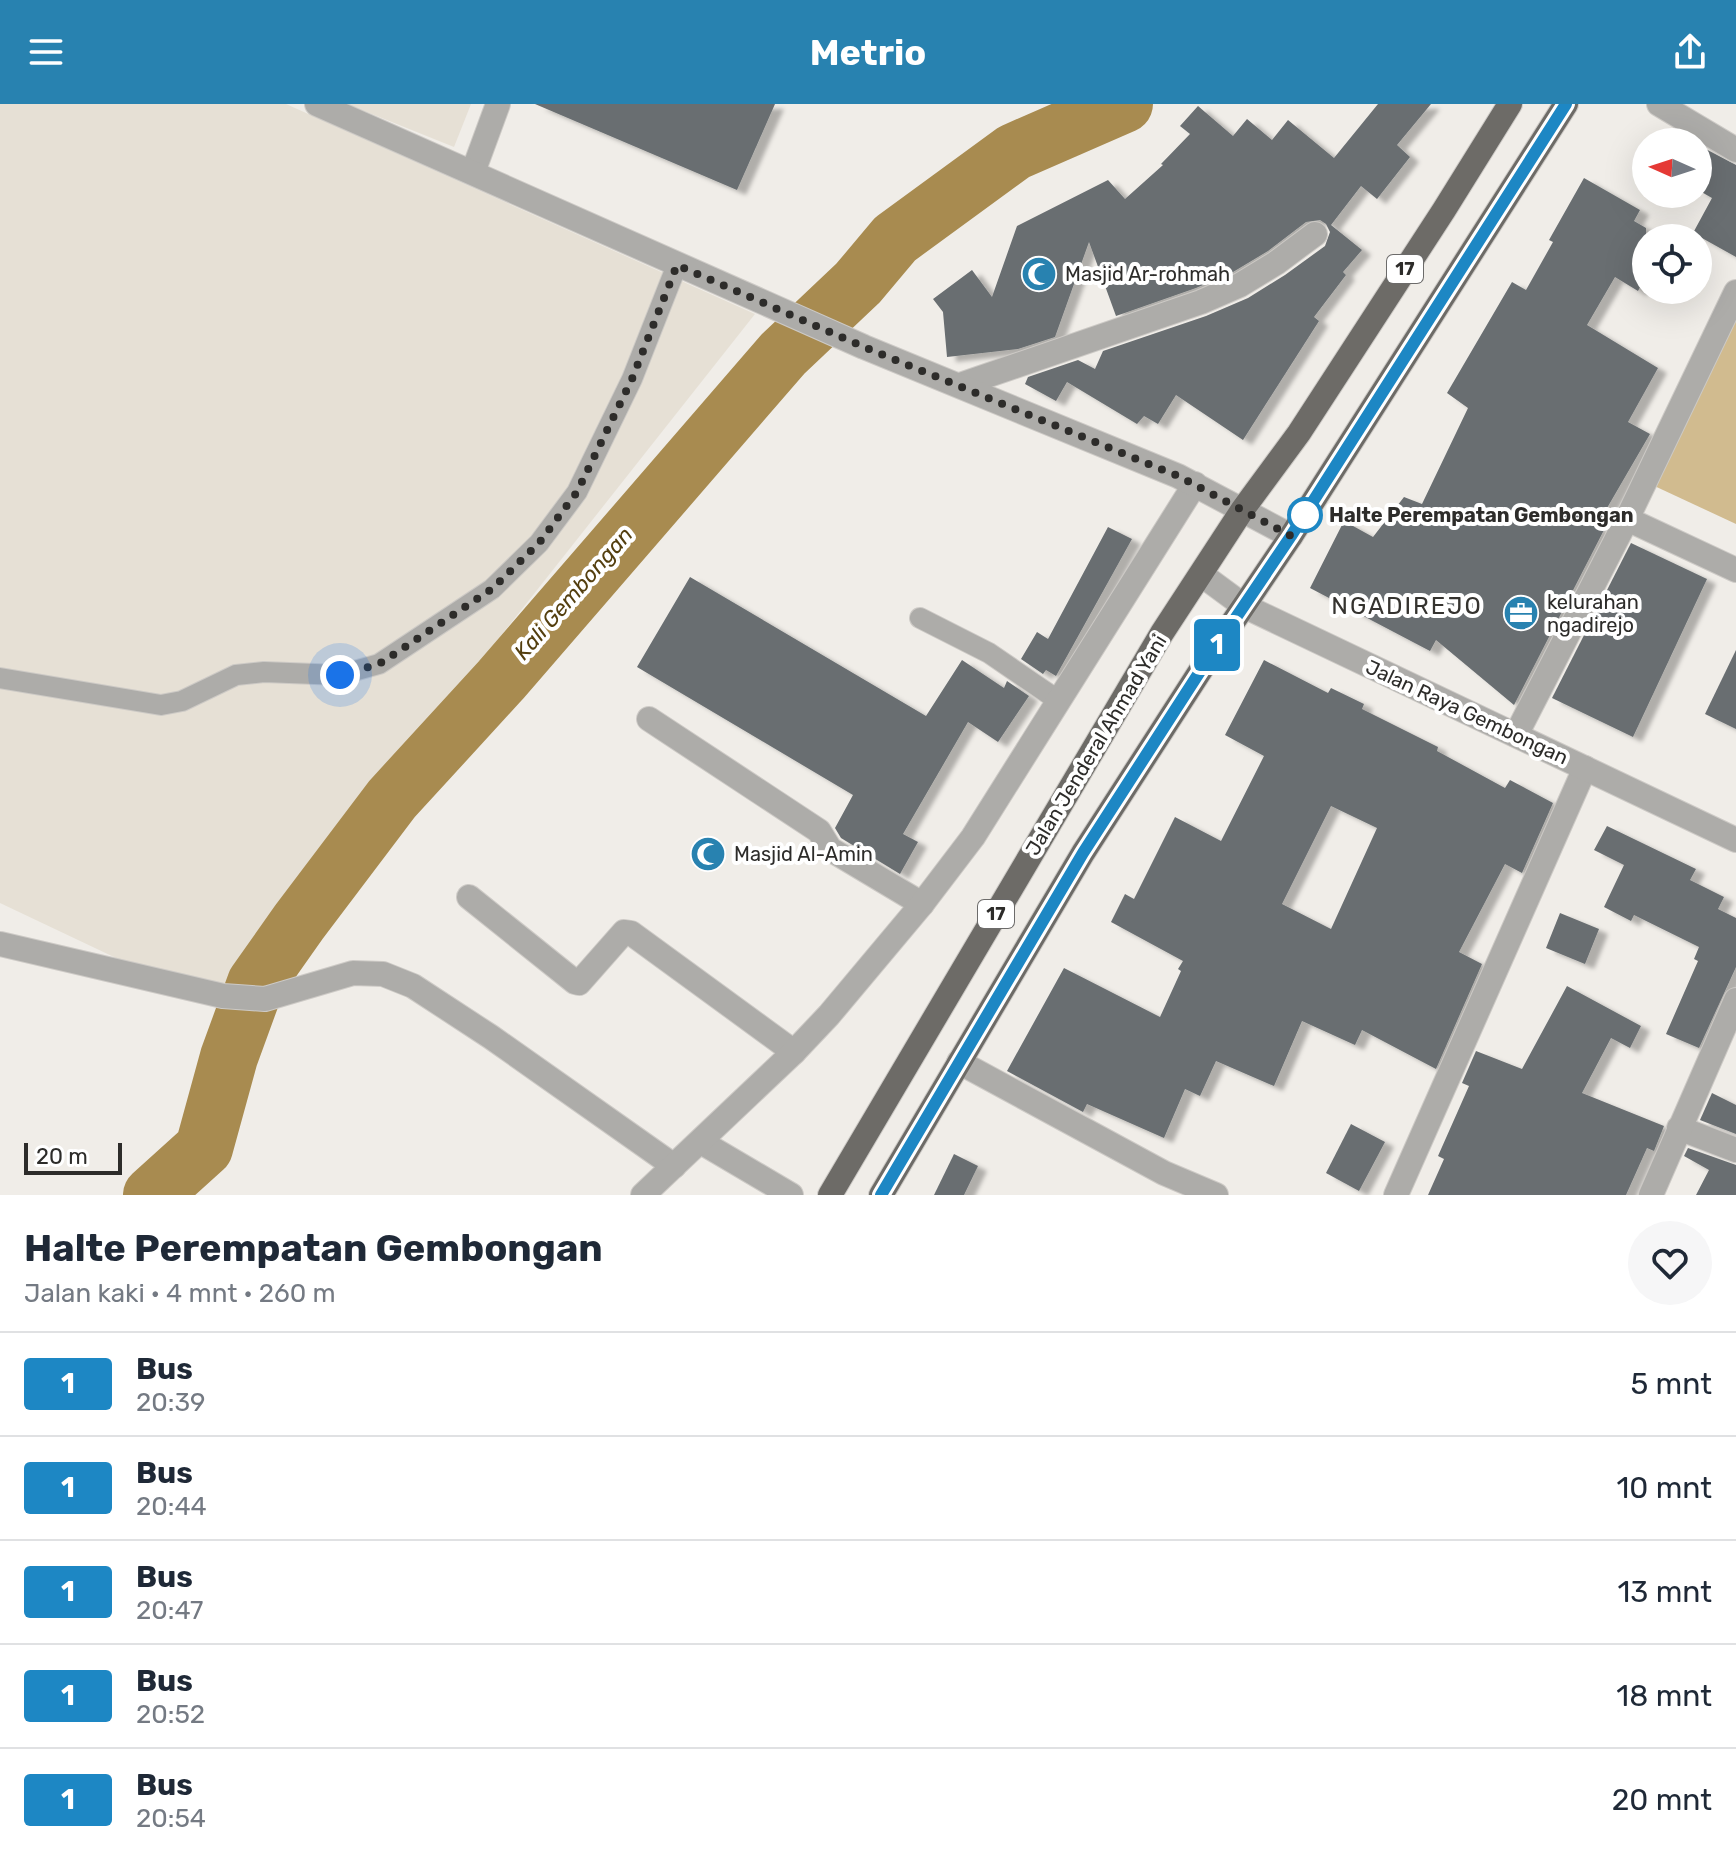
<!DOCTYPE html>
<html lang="id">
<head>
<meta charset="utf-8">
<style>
  :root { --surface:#fff; --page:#f6f6f7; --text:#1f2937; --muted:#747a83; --line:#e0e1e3; --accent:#2882b0 }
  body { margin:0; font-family:Rubik,sans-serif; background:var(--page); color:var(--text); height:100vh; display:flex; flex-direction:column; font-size:30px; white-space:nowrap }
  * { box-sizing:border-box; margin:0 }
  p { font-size:26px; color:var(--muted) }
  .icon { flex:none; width:44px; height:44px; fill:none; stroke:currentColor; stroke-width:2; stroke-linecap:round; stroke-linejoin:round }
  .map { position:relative; height:1091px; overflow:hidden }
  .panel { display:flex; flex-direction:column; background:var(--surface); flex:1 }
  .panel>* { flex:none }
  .badge { padding:0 16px; border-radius:6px; font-size:28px; line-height:52px }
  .needle { width:52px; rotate:273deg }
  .controls { position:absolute; left:1632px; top:24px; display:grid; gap:16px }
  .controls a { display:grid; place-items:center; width:80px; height:80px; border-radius:50%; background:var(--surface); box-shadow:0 8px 32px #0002; font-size:40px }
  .scale { position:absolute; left:24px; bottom:20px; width:98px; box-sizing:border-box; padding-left:8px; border:4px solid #2d2c2a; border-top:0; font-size:22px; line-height:28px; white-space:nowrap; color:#2d2c2a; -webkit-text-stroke:6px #fff; paint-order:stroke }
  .you { position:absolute; width:40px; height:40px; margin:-20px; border:6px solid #fff; border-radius:50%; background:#1a73e8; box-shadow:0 0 0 12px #1a73e833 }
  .map>.badge { position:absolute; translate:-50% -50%; box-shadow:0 0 0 4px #fff }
  .round { display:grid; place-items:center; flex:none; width:84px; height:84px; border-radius:42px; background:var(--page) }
  .summary { display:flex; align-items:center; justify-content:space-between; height:136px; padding:0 24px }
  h1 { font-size:38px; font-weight:700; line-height:60px }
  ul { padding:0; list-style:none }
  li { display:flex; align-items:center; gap:24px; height:104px; padding:0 24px; border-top:2px solid var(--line) }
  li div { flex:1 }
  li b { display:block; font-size:30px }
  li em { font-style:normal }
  li .badge { min-width:88px; font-weight:700; text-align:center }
  header { display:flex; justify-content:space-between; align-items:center; height:104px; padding:0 24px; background:var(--accent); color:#fff; font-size:36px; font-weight:700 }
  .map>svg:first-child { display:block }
  .built { fill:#e6e0d5 }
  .green { fill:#d1bb8f }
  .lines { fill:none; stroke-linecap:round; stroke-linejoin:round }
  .river { stroke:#a88b50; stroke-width:58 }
  .building { fill:#696e71; fill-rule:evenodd; filter:url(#shadow) }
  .service-casing { stroke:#cdcac6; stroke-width:22 }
  .minor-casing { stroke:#cdcac6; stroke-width:26 }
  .tertiary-casing { stroke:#cdcac6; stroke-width:26 }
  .trunk-casing { stroke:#cdcac6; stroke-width:26 }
  .service { stroke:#adaca9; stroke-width:20 }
  .minor { stroke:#adaca9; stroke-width:24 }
  .tertiary { stroke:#adaca9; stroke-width:24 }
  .trunk { stroke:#6d6b67; stroke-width:24 }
  .line-casing { stroke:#fff; stroke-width:18 }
  .line { stroke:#1d87c4; stroke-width:12 }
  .walk { stroke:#2d2c2a; stroke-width:8; stroke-dasharray:0 14.4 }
  .stop-dot { fill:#fff; stroke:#1d87c4; stroke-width:4 }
  .labels { text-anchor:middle; stroke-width:8; stroke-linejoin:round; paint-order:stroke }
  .shield { fill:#fff; stroke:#6c6b6a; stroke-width:2 }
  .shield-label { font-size:18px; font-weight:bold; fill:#2d2c2a }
  .poi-label { font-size:20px; fill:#2d2c2a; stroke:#fff; text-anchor:start }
  .stop-label { font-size:20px; font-weight:bold; fill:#2d2c2a; stroke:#fff; text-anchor:start }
  .street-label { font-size:20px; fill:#2d2c2a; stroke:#fff }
  .water-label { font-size:22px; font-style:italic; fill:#543f0f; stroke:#fff }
  .quarter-label { font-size:24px; letter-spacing:2px; fill:#35332f; stroke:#fff }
</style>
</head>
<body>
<header><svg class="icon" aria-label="menu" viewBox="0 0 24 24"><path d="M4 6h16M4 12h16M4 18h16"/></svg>Metrio<svg class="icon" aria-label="share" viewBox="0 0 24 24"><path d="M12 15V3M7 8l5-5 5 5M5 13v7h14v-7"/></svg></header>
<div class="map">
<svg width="1736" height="1091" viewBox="0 0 1736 1091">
  <defs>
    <filter id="shadow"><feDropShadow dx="9" dy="5" stdDeviation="2" flood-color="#0004"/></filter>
  </defs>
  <rect width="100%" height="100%" fill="#f0ede8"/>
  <!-- built -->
  <g class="built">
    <path d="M0,0H286L755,210L211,899L0,799Z"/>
    <path d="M347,0H471L454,43Z"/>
  </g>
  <!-- green -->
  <path class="green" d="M1736,203V420L1648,379Z"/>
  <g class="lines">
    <!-- river -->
    <path class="river" d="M152,1091L204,1044L229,953L256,879L299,818L392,695L501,576L783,250L858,179L895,135L1014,48L1124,0"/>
  </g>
  <!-- building -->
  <g class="building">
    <path d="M535,0H775L737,86Z"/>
    <path d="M1378,0H1431L1397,41L1410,53L1377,95L1361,82L1331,121L1362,146L1343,168L1346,171L1314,213L1319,217L1243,336L1176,291L1158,320L1144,312L1137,320L1067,278L1056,297L1025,280L1028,273L1078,256L1095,265L1103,247L1206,212L1248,194L1285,171L1325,142L1330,128L1326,120L1320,116L1306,118L1268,147L1233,168L1196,184L1116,212L1089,138L1055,233L1018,245L947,253L943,208L933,195L972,166L992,193L1017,122L1108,76L1125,95L1163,61L1161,60L1190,30L1180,22L1198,2L1233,32L1247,15L1272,36L1288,16L1334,54Z"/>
    <path d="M1698,41L1736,61V153L1693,129L1712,94L1698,86Z"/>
    <path d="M1584,74L1640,106L1634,117L1646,124V172L1638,187L1615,173L1587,221L1658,264L1628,318L1650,330L1596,423L1604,426L1514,601L1436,536L1430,547L1310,484L1344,417L1373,433L1404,393L1422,400L1468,304L1447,289L1512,178L1526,186L1553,138L1549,136Z"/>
    <path d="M1108,423L1132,435L1056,572L1046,566L1043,570L1021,555L1037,528L1048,535Z"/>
    <path d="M1631,439L1707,475L1633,633L1552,594Z"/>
    <path d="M690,473L926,612L962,556L1004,584L1007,577L1029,592L998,638L968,618L903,730L918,738L900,770L841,734L835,724L853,691L637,563Z"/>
    <path d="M1736,546V625L1705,610Z"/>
    <path d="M1264,556L1328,589L1331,584L1364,600L1362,605L1438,643L1437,647L1505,684L1510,676L1553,699L1522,769L1505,760L1459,848L1482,860L1436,965L1362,926L1355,941L1302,917L1274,982L1216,957L1200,992L1185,985L1164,1034L1087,1000L1083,1008L1007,967L1064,864L1160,913L1181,867L1178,865L1183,857L1111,818L1125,790L1134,795L1175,713L1221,737L1264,652L1225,631ZM1331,702L1377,724L1331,825L1282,800Z"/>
    <path d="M1607,722L1696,765L1690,776L1724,793L1718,805L1736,814V863L1699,944L1666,930L1698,857L1694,855L1699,843L1634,811L1631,817L1604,803L1624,761L1594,746Z"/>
    <path d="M1560,809L1599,825L1585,860L1546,844Z"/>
    <path d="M1567,882L1641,922L1630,944L1611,934L1582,989L1664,1022L1654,1047L1647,1044L1626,1091H1428L1444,1055L1438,1052L1469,982L1462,979L1476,947L1522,965Z"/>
    <path d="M1712,989L1736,1001V1030L1700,1016Z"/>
    <path d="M1351,1020L1385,1038L1359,1087L1326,1069Z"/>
    <path d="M1688,1044L1736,1061V1091H1696L1709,1066L1684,1052Z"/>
    <path d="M954,1050L978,1062L964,1091H934Z"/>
  </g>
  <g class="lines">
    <defs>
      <g id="service">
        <path d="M920,514L989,549L1059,597"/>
        <path d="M0,574L161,601L182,597L236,571L264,568L340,571L379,560L492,485L539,439L577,388L632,275L677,161"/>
      </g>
      <g id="minor">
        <path d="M1659,0L1736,46"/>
        <path d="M473,68L498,0"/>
        <path d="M1736,188L1627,415L1736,466"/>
        <path d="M960,281L1201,198L1240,181L1276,159L1315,130"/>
        <path d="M649,615L819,727L830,745L922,800"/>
        <path d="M1516,631L1627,415"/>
        <path d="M469,793L575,878L579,879L624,828L631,829L794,948"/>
        <path d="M0,840L223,892L265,895L353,869L383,870L413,882L491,933L674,1062"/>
        <path d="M959,958L1164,1069L1216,1091"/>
        <path d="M1679,1024L1736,1046"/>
        <path d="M701,1038L791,1091"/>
        <path d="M643,1091L794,948L829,911L922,800L973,733L1195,380"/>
        <path d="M1396,1091L1585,664"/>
        <path d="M1651,1091L1736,896"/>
      </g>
      <g id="tertiary">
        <path d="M317,0L864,243L1178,372L1291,432"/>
        <path d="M1202,471L1244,502L1736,736"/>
      </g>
      <g id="trunk">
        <path d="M830,1091L1162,529L1243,405L1299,329L1444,106L1510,0"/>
        <path d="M881,1091L1083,749L1208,555L1291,432L1566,0"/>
      </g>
    </defs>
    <!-- service casing -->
    <use href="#service" class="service-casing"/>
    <!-- minor casing -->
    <use href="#minor" class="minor-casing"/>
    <!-- tertiary casing -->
    <use href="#tertiary" class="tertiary-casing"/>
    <!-- trunk casing -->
    <use href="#trunk" class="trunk-casing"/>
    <!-- service -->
    <use href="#service" class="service"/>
    <!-- minor -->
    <use href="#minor" class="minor"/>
    <!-- tertiary -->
    <use href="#tertiary" class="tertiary"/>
    <!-- trunk -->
    <use href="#trunk" class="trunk"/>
  </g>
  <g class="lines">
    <defs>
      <path id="line" d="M881,1091L1083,749L1208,555L1291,432L1566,0"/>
    </defs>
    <!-- line casing -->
    <use href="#line" class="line-casing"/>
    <!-- line -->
    <use href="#line" class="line"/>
    <!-- walk -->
    <path class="walk" d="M340,571L379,560L402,545L492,485L539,439L577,388L632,275L677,161L864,243L1178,372L1291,432L1305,411"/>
  </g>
  <!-- icons -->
  <defs>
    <symbol id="mosque-disc" viewBox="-11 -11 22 22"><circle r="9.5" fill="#2882b0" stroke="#fff"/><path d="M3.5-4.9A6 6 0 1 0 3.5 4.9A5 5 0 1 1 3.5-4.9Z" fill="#fff"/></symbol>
    <symbol id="office-disc" viewBox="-11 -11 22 22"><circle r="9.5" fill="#2882b0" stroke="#fff"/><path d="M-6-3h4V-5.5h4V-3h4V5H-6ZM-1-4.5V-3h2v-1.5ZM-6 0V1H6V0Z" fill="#fff"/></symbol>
  </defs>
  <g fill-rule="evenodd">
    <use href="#mosque-disc" x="1019" y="150" width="40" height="40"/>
    <use href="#office-disc" x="1501" y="489" width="40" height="40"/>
    <use href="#mosque-disc" x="688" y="730" width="40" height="40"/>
  </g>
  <!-- markers -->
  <circle class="stop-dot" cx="1305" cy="411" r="16"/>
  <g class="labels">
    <!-- shield labels -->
    <g class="shield">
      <rect x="1387" y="151" width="36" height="28" rx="6"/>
      <rect x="978" y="796" width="36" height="28" rx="6"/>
    </g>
    <g class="shield-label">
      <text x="1405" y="171">17</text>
      <text x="996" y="816">17</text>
    </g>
    <!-- poi labels -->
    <g class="poi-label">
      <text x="1065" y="177">Masjid Ar-rohmah</text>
      <text x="1547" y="505">kelurahan<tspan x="1547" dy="23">ngadirejo</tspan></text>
      <text x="734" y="757">Masjid Al-Amin</text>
    </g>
    <!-- stop labels -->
    <g class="stop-label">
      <text x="1329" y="418">Halte Perempatan Gembongan</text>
    </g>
    <!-- street labels -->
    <g class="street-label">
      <text transform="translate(1467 608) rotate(25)" y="7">Jalan Raya Gembongan</text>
      <text transform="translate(1096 641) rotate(-59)" y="7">Jalan Jenderal Ahmad Yani</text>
    </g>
    <!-- water labels -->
    <g class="water-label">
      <text transform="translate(573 489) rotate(-49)" y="8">Kali Gembongan</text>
    </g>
    <!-- quarter labels -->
    <g class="quarter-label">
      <text x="1407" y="510">NGADIREJO</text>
    </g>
  </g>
</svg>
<div class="controls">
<a><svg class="needle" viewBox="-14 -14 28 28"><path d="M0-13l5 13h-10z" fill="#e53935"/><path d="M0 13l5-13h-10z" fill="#747a83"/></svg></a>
<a><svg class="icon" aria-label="locate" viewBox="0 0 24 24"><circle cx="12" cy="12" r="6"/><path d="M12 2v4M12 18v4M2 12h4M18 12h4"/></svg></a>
</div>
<div class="scale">20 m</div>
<div class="you" style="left:340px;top:571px"></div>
<b class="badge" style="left:1217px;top:541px;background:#1d87c4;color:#fff">1</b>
</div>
<section class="panel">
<div class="summary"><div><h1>Halte Perempatan Gembongan</h1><p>Jalan kaki · 4 mnt · 260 m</p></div><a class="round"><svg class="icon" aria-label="heart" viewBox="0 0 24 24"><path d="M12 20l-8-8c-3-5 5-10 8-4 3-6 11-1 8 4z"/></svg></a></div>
<ul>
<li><span class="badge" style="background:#1d87c4;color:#fff">1</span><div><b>Bus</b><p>20:39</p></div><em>5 mnt</em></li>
<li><span class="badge" style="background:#1d87c4;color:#fff">1</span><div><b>Bus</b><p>20:44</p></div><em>10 mnt</em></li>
<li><span class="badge" style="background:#1d87c4;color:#fff">1</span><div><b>Bus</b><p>20:47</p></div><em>13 mnt</em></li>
<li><span class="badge" style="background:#1d87c4;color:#fff">1</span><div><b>Bus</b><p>20:52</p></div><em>18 mnt</em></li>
<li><span class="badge" style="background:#1d87c4;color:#fff">1</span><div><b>Bus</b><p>20:54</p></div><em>20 mnt</em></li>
</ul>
</section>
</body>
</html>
